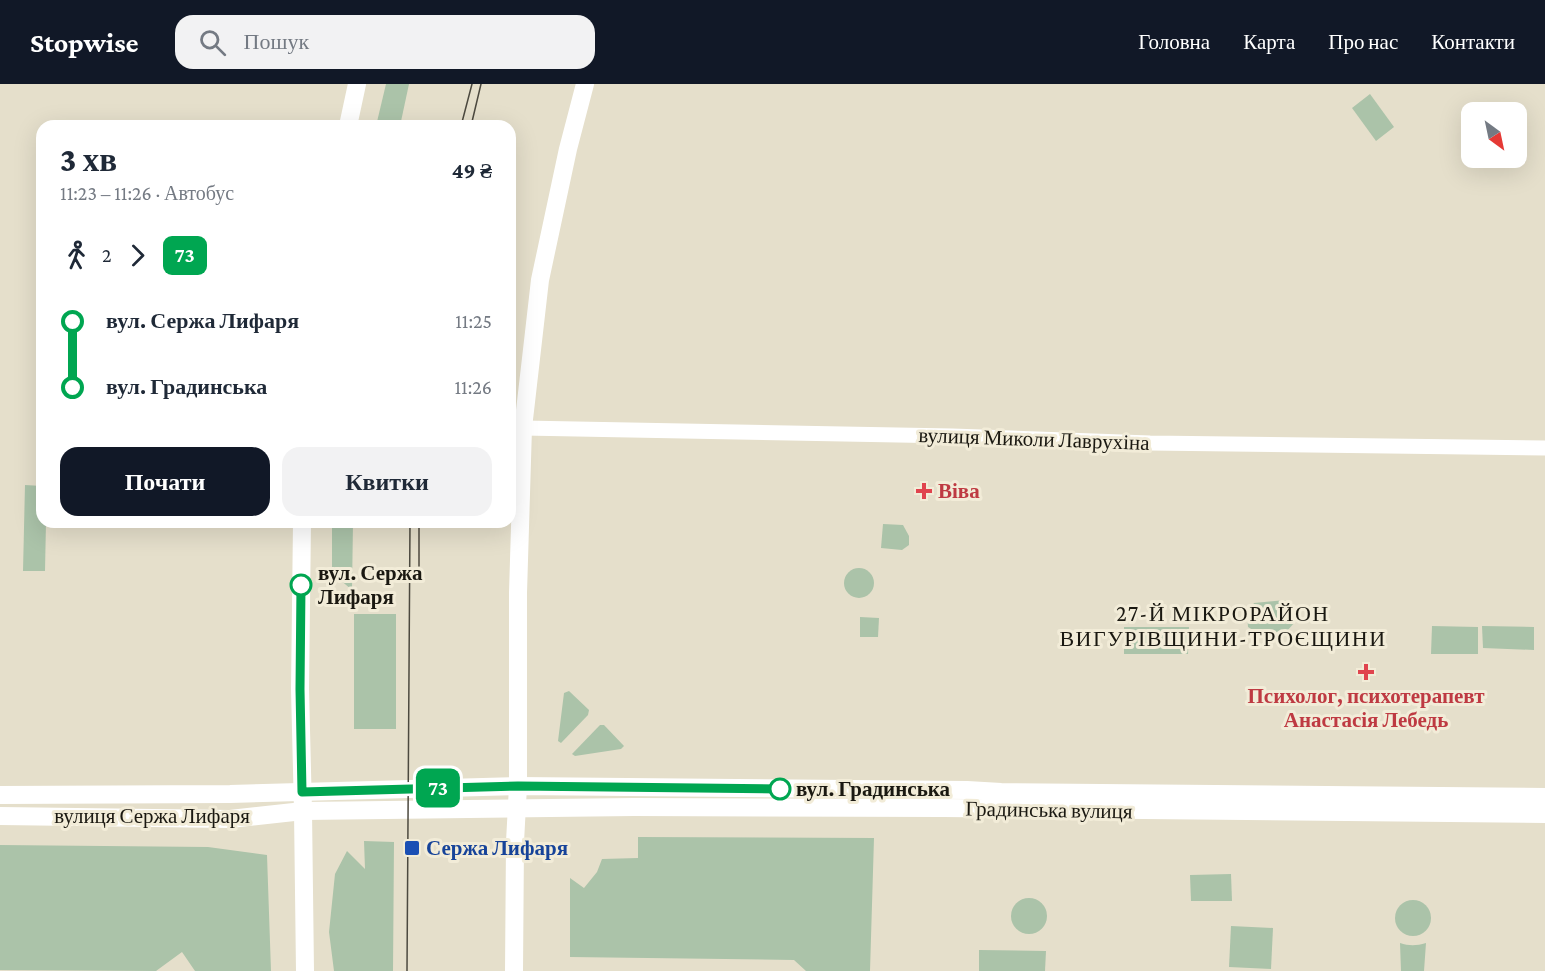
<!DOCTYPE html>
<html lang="uk">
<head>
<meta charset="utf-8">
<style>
  :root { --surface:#fff; --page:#f2f2f3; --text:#1f2937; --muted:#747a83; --accent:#111827 }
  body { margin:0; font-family:"Crimson Pro",serif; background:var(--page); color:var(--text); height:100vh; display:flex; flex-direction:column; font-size:22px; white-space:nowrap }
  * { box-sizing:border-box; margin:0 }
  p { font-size:20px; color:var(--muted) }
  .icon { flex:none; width:33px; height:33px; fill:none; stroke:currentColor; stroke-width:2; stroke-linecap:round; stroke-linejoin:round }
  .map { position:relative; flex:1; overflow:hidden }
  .panel { position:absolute; left:36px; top:36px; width:480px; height:408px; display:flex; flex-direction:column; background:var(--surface); border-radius:18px; box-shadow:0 6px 24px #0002 }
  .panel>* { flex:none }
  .badge { padding:0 12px; border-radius:9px; font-size:21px; line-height:39px }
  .needle { width:39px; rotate:147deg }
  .tools { position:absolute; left:1461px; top:18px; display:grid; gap:12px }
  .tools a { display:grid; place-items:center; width:66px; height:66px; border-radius:12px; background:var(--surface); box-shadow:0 6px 24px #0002; font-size:30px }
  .map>.badge { position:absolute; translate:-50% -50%; box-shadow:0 0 0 3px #fff }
  .legs { display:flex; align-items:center; gap:9px; height:66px; padding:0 24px; font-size:20px }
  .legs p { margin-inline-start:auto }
  .summary { display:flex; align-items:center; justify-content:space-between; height:102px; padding:0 24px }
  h1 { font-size:33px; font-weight:800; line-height:45px }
  .cta { display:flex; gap:12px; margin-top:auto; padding:12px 24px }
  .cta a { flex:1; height:69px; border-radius:18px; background:var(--accent); color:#fff; font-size:24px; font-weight:800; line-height:69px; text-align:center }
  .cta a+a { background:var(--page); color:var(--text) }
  ul { padding:0 24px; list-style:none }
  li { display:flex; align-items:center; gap:21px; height:66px; font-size:22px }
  li i { display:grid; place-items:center; width:9px; height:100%; margin:0 8px; background:currentColor }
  li i::after { content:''; width:15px; height:15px; margin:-8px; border:4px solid; border-radius:50%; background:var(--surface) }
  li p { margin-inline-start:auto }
  li:first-child i { background:linear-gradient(#0000 50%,currentColor 0) }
  li:last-child i { background:linear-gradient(currentColor 50%,#0000 0) }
  header { display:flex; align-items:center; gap:36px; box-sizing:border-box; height:84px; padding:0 30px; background:var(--accent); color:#fff }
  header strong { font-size:28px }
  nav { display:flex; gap:33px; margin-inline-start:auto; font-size:21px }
  .search { width:420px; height:54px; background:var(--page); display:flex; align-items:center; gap:15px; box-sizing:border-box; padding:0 21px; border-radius:18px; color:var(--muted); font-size:22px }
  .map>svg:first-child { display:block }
  .green { fill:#abc3a9 }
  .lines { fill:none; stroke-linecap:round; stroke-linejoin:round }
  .minor { stroke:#fff; stroke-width:15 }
  .tertiary { stroke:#fff; stroke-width:18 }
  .tram { stroke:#4c493f; stroke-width:1.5 }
  .line-1-casing { stroke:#fff; stroke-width:14 }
  .line-1 { stroke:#00a651; stroke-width:9 }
  .health-dot { fill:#e0444e; stroke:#f2ecd8; stroke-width:2 }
  .stop-1-dot { fill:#fff; stroke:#00a651; stroke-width:3 }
  .transit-dot { fill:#1a4fb4; stroke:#f2ecd8; stroke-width:2 }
  .labels { text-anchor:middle; stroke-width:6; stroke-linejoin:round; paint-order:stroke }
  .street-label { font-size:21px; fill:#1a1811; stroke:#f2ecd8 }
  .health-label { font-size:21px; font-weight:bold; fill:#be3a42; stroke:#f2ecd8; text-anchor:start }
  .stop-label { font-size:21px; font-weight:bold; fill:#1a1811; stroke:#f2ecd8; text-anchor:start }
  .transit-label { font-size:21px; font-weight:bold; fill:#164399; stroke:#f2ecd8; text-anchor:start }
  .neighbourhood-label { font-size:22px; letter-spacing:1.5px; fill:#1a1811; stroke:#f2ecd8 }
</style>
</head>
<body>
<header>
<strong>Stopwise</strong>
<div class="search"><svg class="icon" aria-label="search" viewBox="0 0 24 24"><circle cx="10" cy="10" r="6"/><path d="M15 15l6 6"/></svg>Пошук</div>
<nav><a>Головна</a><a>Карта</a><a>Про нас</a><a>Контакти</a></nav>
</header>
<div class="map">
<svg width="1545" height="887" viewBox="0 0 1545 887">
  <rect width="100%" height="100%" fill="#e5dfcb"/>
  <!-- green -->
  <g class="green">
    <path d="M386,0H409L400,42H376Z"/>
    <path d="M1370,10L1394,43L1376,57L1352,24Z"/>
    <path d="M25,401L42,402V438H46L45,487H23Z"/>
    <path d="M332,438H353L352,506L332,489Z"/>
    <path d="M883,440L903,441L909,452V461L902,466L881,464Z"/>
    <circle cx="859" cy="499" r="15"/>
    <path d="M1285,516L1293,524L1295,538L1287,547L1259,550L1248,543L1247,530L1254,519Z"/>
    <rect x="354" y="530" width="42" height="115"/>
    <path d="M860,533L879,534L878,553H860Z"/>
    <path d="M1432,542L1478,543V570H1431Z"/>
    <path d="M1482,542L1534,543V566L1483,564Z"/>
    <path d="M1124,543H1189L1188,570H1124Z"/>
    <path d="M569,607L589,626L588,631L561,659L558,657L564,609Z"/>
    <path d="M600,641H604L624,662L621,665L575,672L572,670Z"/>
    <path d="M638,753L874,754L870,887H806L794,876L570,873V794L584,804L597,788L602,775L638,774Z"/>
    <path d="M364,757L394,758L393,887H334L329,848L335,790L347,767L365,785Z"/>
    <path d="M0,761L208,763L267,771L271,887H195L182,868L156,887L0,886Z"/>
    <path d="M1231,790L1232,817H1191L1190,791Z"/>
    <circle cx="1029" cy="832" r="18"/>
    <circle cx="1413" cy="834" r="18"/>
    <path d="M1231,842L1273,844L1271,885L1229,883Z"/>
    <path d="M1400,859C1409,862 1416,862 1426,859L1424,887H1401Z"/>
    <path d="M979,866L1046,867L1045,887H979Z"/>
  </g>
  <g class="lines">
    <!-- minor -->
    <path class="minor" d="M523,344L952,352L1150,359L1545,364"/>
    <!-- tertiary -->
    <g class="tertiary">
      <path d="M348,42L357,0"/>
      <path d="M302,438L300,605L303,727L305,887"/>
      <path d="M0,711L230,710L518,702L967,706L1001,708L1545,713"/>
      <path d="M0,732L230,735L303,727L634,723L944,724L1545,730"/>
      <path d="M514,887L515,758L518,702V509L523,344L540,196L568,65L585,0"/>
    </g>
    <!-- tram -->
    <g class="tram">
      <path d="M461,42L472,0"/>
      <path d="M471,42L481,0"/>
      <path d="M419,482V438"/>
      <path d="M407,887L410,438"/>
    </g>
  </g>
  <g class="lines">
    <defs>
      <path id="line-1" d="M301,501L300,605L302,708L518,702L780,705"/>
    </defs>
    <!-- line-1 casing -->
    <use href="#line-1" class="line-1-casing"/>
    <!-- line-1 -->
    <use href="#line-1" class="line-1"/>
  </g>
  <!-- markers -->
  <g class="health-dot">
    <path d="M921 398h6v6h6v6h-6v6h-6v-6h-6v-6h6z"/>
    <path d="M1363 579h6v6h6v6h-6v6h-6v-6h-6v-6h6z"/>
  </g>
  <g class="stop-1-dot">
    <circle cx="301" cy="501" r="10"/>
    <circle cx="780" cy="705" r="10"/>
  </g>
  <rect class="transit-dot" x="404" y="756" width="16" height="16" rx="3"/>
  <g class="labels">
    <!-- street labels -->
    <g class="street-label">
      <text transform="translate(1034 355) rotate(2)" y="7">вулиця Миколи Лаврухіна</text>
      <text transform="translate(1049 726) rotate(1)" y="7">Градинська вулиця</text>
      <text x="152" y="739">вулиця Сержа Лифаря</text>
    </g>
    <!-- health labels -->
    <g class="health-label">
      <text x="938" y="414">Віва</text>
      <text x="1366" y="619" text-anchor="middle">Психолог, психотерапевт<tspan x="1366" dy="24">Анастасія Лебедь</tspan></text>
    </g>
    <!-- stop labels -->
    <g class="stop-label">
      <text x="318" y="496">вул. Сержа<tspan x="318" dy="24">Лифаря</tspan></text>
      <text x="796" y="712">вул. Градинська</text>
    </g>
    <!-- transit labels -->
    <g class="transit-label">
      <text x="426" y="771">Сержа Лифаря</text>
    </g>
    <!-- neighbourhood labels -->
    <g class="neighbourhood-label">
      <text x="1223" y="537">27-Й МІКРОРАЙОН<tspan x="1223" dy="25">ВИГУРІВЩИНИ-ТРОЄЩИНИ</tspan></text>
    </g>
  </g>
</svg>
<div class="tools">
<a><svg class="needle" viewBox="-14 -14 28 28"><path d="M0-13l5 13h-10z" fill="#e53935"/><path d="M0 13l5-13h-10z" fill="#747a83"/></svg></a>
</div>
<b class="badge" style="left:438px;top:704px;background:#00a651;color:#fff">73</b>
<section class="panel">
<div class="summary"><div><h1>3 хв</h1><p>11:23 – 11:26 · Автобус</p></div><b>49 ₴</b></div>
<div class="legs"><svg class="icon" aria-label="walk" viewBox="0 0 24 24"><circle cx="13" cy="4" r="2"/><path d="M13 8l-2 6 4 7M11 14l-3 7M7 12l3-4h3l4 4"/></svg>2<svg class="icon" aria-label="forward" viewBox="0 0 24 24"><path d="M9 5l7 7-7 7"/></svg><b class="badge" style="background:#00a651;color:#fff">73</b></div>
<ul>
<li><i style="color:#00a651"></i><b>вул. Сержа Лифаря</b><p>11:25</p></li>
<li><i style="color:#00a651"></i><b>вул. Градинська</b><p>11:26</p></li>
</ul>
<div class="cta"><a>Почати</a><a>Квитки</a></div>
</section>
</div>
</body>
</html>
